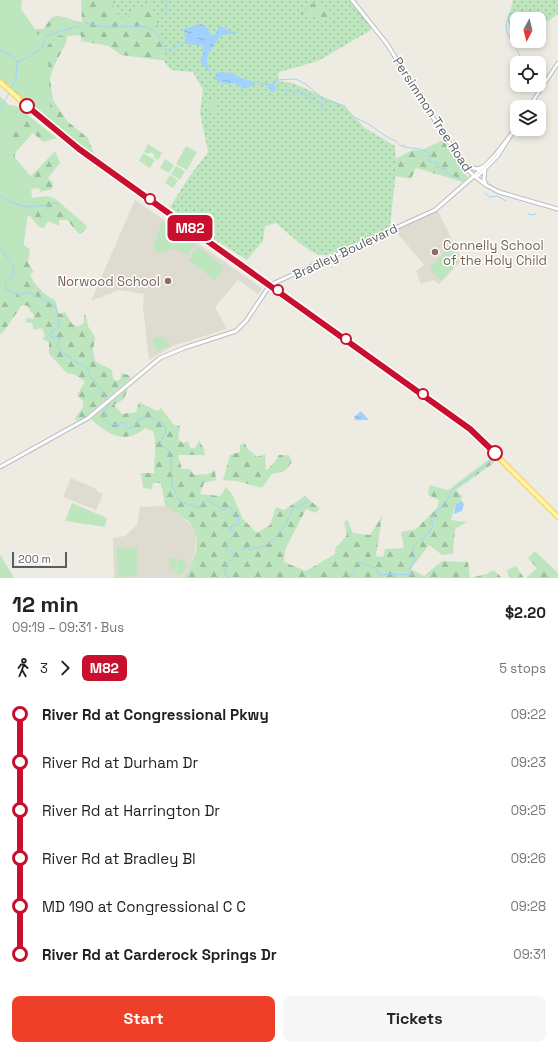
<!DOCTYPE html>
<html lang="en">
<head>
<meta charset="utf-8">
<style>
  :root { --surface:#fff; --page:#f6f6f6; --text:#222; --muted:#767676; --accent:#ee3f28 }
  body { margin:0; font-family:"Space Grotesk",sans-serif; background:var(--page); color:var(--text); height:100vh; display:flex; flex-direction:column; font-size:15px; white-space:nowrap }
  * { box-sizing:border-box; margin:0 }
  p { font-size:13px; color:var(--muted) }
  .icon { flex:none; width:22px; height:22px; fill:none; stroke:currentColor; stroke-width:2; stroke-linecap:round; stroke-linejoin:round }
  .map { position:relative; height:578px; overflow:hidden }
  .side { display:flex; flex-direction:column; background:var(--surface); flex:1 }
  .side>* { flex:none }
  .badge { padding:0 8px; border-radius:6px; font-size:14px; line-height:26px }
  .needle { width:26px; rotate:187deg }
  .controls { position:absolute; left:510px; top:12px; display:grid; gap:8px }
  .controls a { display:grid; place-items:center; width:36px; height:36px; border-radius:8px; background:var(--surface); box-shadow:0 2px 6px #0003; font-size:20px }
  .scale { position:absolute; left:12px; bottom:10px; width:55px; box-sizing:border-box; padding-left:4px; border:2px solid #5a5e63; border-top:0; font-size:11px; line-height:14px; white-space:nowrap; color:#5a5e63; -webkit-text-stroke:3px #fff; paint-order:stroke }
  .map>.badge { position:absolute; translate:-50% -50%; box-shadow:0 0 0 2px #fff }
  .legs { display:flex; align-items:center; gap:6px; height:44px; padding:0 12px; font-size:13px }
  .legs p { margin-inline-start:auto }
  .headline { display:flex; align-items:center; justify-content:space-between; height:68px; padding:0 12px }
  h1 { font-size:22px; font-weight:700; line-height:30px }
  .primary-button { display:flex; gap:8px; margin-top:auto; padding:8px 12px }
  .primary-button a { flex:1; height:46px; border-radius:8px; background:var(--accent); color:#fff; font-size:16px; font-weight:700; line-height:46px; text-align:center }
  .primary-button a+a { background:var(--page); color:var(--text) }
  ul { padding:0 12px; list-style:none }
  li { display:flex; align-items:center; gap:14px; height:48px; font-size:15px }
  li i { display:grid; place-items:center; width:6px; height:100%; margin:0 5px; background:currentColor }
  li i::after { content:''; width:10px; height:10px; margin:-5px; border:3px solid; border-radius:50%; background:var(--surface) }
  li p { margin-inline-start:auto }
  li:first-child i { background:linear-gradient(#0000 50%,currentColor 0) }
  li:last-child i { background:linear-gradient(currentColor 50%,#0000 0) }
  .map>svg:first-child { display:block }
  .education { fill:#dedbd0 }
  .grass { fill:url(#grass-dots) }
  .forest { fill:url(#forest-firs) }
  .park { fill:#bde6bf }
  .water { fill:url(#water-ripples) }
  .lines { fill:none; stroke-linecap:round; stroke-linejoin:round }
  .stream { stroke:#a1d2ff; stroke-width:1 }
  .tertiary-casing { stroke:#b7babf; stroke-width:4.5 }
  .secondary-casing { stroke:#b8bbc1; stroke-width:5 }
  .primary-casing { stroke:#f5ce53; stroke-width:6 }
  .tertiary { stroke:#fff; stroke-width:2.5 }
  .secondary { stroke:#fff; stroke-width:3 }
  .primary { stroke:#fff4a6; stroke-width:4 }
  .line-1-casing { stroke:#fff; stroke-width:9 }
  .line-1 { stroke:#c8102e; stroke-width:6 }
  .stop-1-dot { fill:#fff; stroke:#c8102e; stroke-width:2 }
  .education-dot { fill:#8d6e63; stroke:#fff; stroke-width:1.5 }
  .labels { text-anchor:middle; stroke-width:3; stroke-linejoin:round; paint-order:stroke }
  .street-label { font-size:13px; fill:#5a5e63; stroke:#fff }
  .education-label { font-size:13px; fill:#785e54; stroke:#fff; text-anchor:start }
</style>
</head>
<body>
<div class="map">
<svg width="558" height="578" viewBox="0 0 558 578">
  <defs>
    <pattern id="grass-dots" width="8" height="8" patternUnits="userSpaceOnUse"><rect width="8" height="8" fill="#bde6bf"/><path d="M2 2h.1M6 6h.1" fill="none" stroke="#9dbe9f" stroke-width="1.8" stroke-linecap="round"/></pattern>
    <pattern id="forest-firs" width="22" height="20" patternUnits="userSpaceOnUse"><rect width="22" height="20" fill="#bde6bf"/><path d="M5 1l3.5 6h-7zM16 11l3.5 6h-7z" fill="#9dbe9f"/></pattern>
    <pattern id="water-ripples" width="26" height="14" patternUnits="userSpaceOnUse"><rect width="26" height="14" fill="#a1d2ff"/><path d="M2 4q2-2 4 0t4 0M15 11q2-2 4 0t4 0" fill="none" stroke="#86aed2"/></pattern>
  </defs>
  <rect width="100%" height="100%" fill="#eeece2"/>
  <!-- education -->
  <g class="education">
    <path d="M135,200L262,288L258,294L238,280L215,307L227,329L173,346L149,360L143,307L144,294L119,290L91,301Z"/>
    <path d="M437,209L462,260L439,284L433,280L421,284L416,271L424,265L394,229Z"/>
    <path d="M71,478L97,489L96,491L103,494L96,510L63,497Z"/>
    <path d="M165,506L178,512L194,529L197,534L193,561L187,576L182,578H114L113,538L125,536L137,525L140,507Z"/>
  </g>
  <!-- grass -->
  <g class="grass">
    <path d="M107,0H350L371,26V30L318,61L279,72L278,81L293,83L344,106L365,128L395,146L396,171L390,227C376,233 335,257 321,255C307,252 287,232 276,223L265,226L263,241L247,260L185,221L170,207L189,177L208,152L200,113L203,90L193,72L171,70L163,60L119,22Z"/>
    <path d="M513,0H558V14L539,27V19H517V28H509L507,17L510,12Z"/>
  </g>
  <!-- forest -->
  <g class="forest">
    <path d="M0,0H22L21,9L35,29H43L52,17C66,15 68,20 82,22L81,0H109L119,16L124,19L128,18L129,13L150,5L154,12L167,61L121,55L109,46L81,41V35L67,36L66,43L54,66L50,79L53,100L67,121L88,138L96,160L79,149L0,78Z"/>
    <path d="M315,3L326,12L333,13L334,17L320,21L315,16L302,14L300,12L304,9L308,11L310,10L308,5Z"/>
    <path d="M0,99L3,104L16,106L57,138L43,142L33,133L15,153V159L29,178L55,151L60,163L48,178L53,183L52,189L40,192L39,188L31,189L32,198L47,196L54,198L87,226L85,231L79,234L67,220H59L60,226L48,221L44,228L39,227L30,216H26L22,245L30,249L28,263L34,272L30,274C33,284 46,296 55,300L59,314L65,312L72,324L78,327L84,323V315H86L88,326L95,337L93,350L95,361L112,370L113,379L118,381L121,378V373L128,375L131,378L86,416L76,421L75,418L83,407V401L77,395L85,382L76,375L67,373L49,354V342L42,339L45,336L42,328L34,330L32,323L26,322L27,318L33,319L34,315L30,311L28,306L22,305L2,334L0,333Z"/>
    <path d="M443,140L468,178L463,182L416,168L411,179L395,176V159L413,150H422Z"/>
    <path d="M128,388L124,399L114,405L122,414L136,412L139,402L157,411L161,408L174,425L180,426L178,439L183,443L188,441L190,448H195L199,440L204,449L205,455H178L182,469H190L194,475L208,474L215,470L216,480L204,483L200,494L220,496L226,487L232,494L243,519L257,533L270,525L276,507L284,510L305,496L320,509L315,513L306,509L285,550L284,562L306,571L335,554V549L347,535L344,522L347,519L353,533L370,535L382,516L376,556L383,557L385,549L404,548L401,532L416,529L437,508L439,500L428,495L429,485L448,490L492,457L495,462L456,490L462,496L461,501L456,504L451,520L467,522L455,529L453,554L442,555L429,545L411,569L424,576L442,561L468,562L470,578H182C193,573 201,539 194,529C187,518 176,511 165,506L161,483H153L152,489L143,488L141,473H154C154,460 157,442 153,431L145,428C126,445 107,435 91,419Z"/>
    <path d="M245,443L247,448L257,457L265,454L266,471L274,463L279,455H289L292,462L285,471L272,474L262,488L237,481L223,480L230,455L240,452V445Z"/>
    <path d="M535,551L558,573V578H526L537,568L528,558Z"/>
    <path d="M516,566L524,578H509L507,570Z"/>
    <path d="M494,570L502,578H470L486,574Z"/>
  </g>
  <!-- park -->
  <g class="park">
    <path d="M0,0H10L38,35L58,20L79,22V33L58,36L47,46L48,50L50,107H38L28,97L29,95L0,74Z"/>
    <path d="M0,96L22,118L7,148L33,179L15,305L0,301Z"/>
    <path d="M211,99L216,100L215,114L205,107V103Z"/>
    <path d="M148,144L162,153L158,160L153,157L155,155L150,152L149,154L144,152Z"/>
    <path d="M186,146L197,152L187,170L176,164Z"/>
    <path d="M143,153L155,160L150,168L139,161Z"/>
    <path d="M165,159L174,165L169,173L160,168Z"/>
    <path d="M176,166L185,171L180,180L171,174Z"/>
    <path d="M170,175L178,180L173,188L165,183Z"/>
    <path d="M162,222L176,228L196,243L187,255L175,248L160,253L154,250V246Z"/>
    <path d="M198,247L224,267L215,280L188,260Z"/>
    <path d="M449,248L460,260L441,281L429,269Z"/>
    <path d="M157,337L165,338L170,346L157,351L152,338Z"/>
    <path d="M72,503L107,518L105,527L65,521Z"/>
    <path d="M137,547L138,576L118,577L116,548Z"/>
    <path d="M0,554L14,578H0Z"/>
    <path d="M176,557L177,569H170L169,558Z"/>
    <path d="M178,559L184,561L187,565L184,572L179,575L176,574L178,570Z"/>
  </g>
  <!-- water -->
  <g class="water">
    <path d="M201,24L207,27L212,36L216,34L219,26L237,33L222,35C216,41 207,52 207,61C207,64 209,67 209,71H208L200,61L204,51L202,45L186,44L184,29Z"/>
    <path d="M218,72L234,73L238,77L257,83L245,89L233,83L224,84L214,79Z"/>
    <path d="M266,83L271,84L274,83L276,91L271,92L269,88L265,85Z"/>
    <path d="M361,411L369,420H355L354,417Z"/>
    <path d="M461,501L464,504L462,511L454,514L456,504Z"/>
  </g>
  <g class="lines">
    <!-- stream -->
    <g class="stream">
      <path d="M166,0V15"/>
      <path d="M515,9C493,32 518,40 522,63"/>
      <path d="M86,23C93,25 101,27 108,27C136,28 155,17 166,52L185,42"/>
      <path d="M0,50L11,55L17,62L16,78L11,89"/>
      <path d="M17,62L27,58L42,48L46,36L77,26L78,27"/>
      <path d="M257,82L265,84"/>
      <path d="M274,83L277,80L296,79L307,85L323,99L345,106C351,120 363,119 373,127C379,131 384,136 391,139C395,141 398,141 400,146L404,145V147L420,149L429,153V161L432,163H439L435,167L446,169L445,172L460,179"/>
      <path d="M277,89L303,93L322,104L323,110"/>
      <path d="M0,109L10,92"/>
      <path d="M485,193L490,197L497,196L506,201"/>
      <path d="M0,196C6,201 25,208 32,207C38,206 41,205 47,206L53,203L60,204"/>
      <path d="M528,214L533,215L536,214"/>
      <path d="M0,247L14,268L12,277L5,283L6,289L20,295L27,292L31,293L55,306L57,311L59,326L58,328L51,332L50,336L60,338L57,346L59,350L89,370L90,377C98,383 102,391 107,400"/>
      <path d="M109,403L103,418L109,424L118,425L122,422L129,429L136,425L139,419C149,415 157,419 165,426L166,432L160,443L168,451L171,458L172,486L180,502L200,508L203,503L208,500L223,510L229,506L238,517L239,522L237,525L231,526L230,530L234,534L225,547L226,550H230L234,554V558L226,565L225,575L230,578"/>
      <path d="M242,550L247,547L249,550C254,547 259,549 264,546C280,537 287,522 294,506L297,507L309,501"/>
      <path d="M395,574L412,575L409,569L415,560L413,548C419,539 428,536 433,526L431,519L438,509L444,507L452,490L492,460"/>
      <path d="M349,578L355,569V565L358,562L376,568L379,575L395,574L396,578"/>
      <path d="M532,578H535"/>
      <path d="M541,578H549"/>
    </g>
    <defs>
      <g id="tertiary">
        <path d="M529,107L558,63"/>
        <path d="M474,176H478L497,157L517,126"/>
        <path d="M474,176L494,156L512,133"/>
      </g>
      <g id="secondary">
        <path d="M352,0L387,44L432,116L466,168L474,176L486,185L499,192L558,209"/>
        <path d="M466,166L477,169L483,167"/>
        <path d="M485,169L484,179L486,185"/>
        <path d="M0,467L88,418L160,358L184,348L236,331L246,321L270,285L435,210L474,176"/>
      </g>
      <path id="primary" d="M0,82L43,120L79,149L470,429L558,517"/>
    </defs>
    <!-- tertiary casing -->
    <use href="#tertiary" class="tertiary-casing"/>
    <!-- secondary casing -->
    <use href="#secondary" class="secondary-casing"/>
    <!-- primary casing -->
    <use href="#primary" class="primary-casing"/>
    <!-- tertiary -->
    <use href="#tertiary" class="tertiary"/>
    <!-- secondary -->
    <use href="#secondary" class="secondary"/>
    <!-- primary -->
    <use href="#primary" class="primary"/>
  </g>
  <g class="lines">
    <defs>
      <path id="line-1" d="M27,106L79,149L470,429L495,453"/>
    </defs>
    <!-- line-1 casing -->
    <use href="#line-1" class="line-1-casing"/>
    <!-- line-1 -->
    <use href="#line-1" class="line-1"/>
  </g>
  <!-- markers -->
  <g class="stop-1-dot">
    <circle cx="27" cy="106" r="7"/>
    <circle cx="150" cy="199" r="5"/>
    <circle cx="278" cy="290" r="5"/>
    <circle cx="346" cy="339" r="5"/>
    <circle cx="423" cy="394" r="5"/>
    <circle cx="495" cy="453" r="7"/>
  </g>
  <g class="education-dot">
    <circle cx="435" cy="252" r="4"/>
    <circle cx="168" cy="281" r="4"/>
  </g>
  <g class="labels">
    <!-- street labels -->
    <g class="street-label">
      <text transform="translate(433 114) rotate(57)" y="5">Persimmon Tree Road</text>
      <text transform="translate(345 251) rotate(-25)" y="5">Bradley Boulevard</text>
    </g>
    <!-- education labels -->
    <g class="education-label">
      <text x="443" y="250">Connelly School<tspan x="443" dy="15">of the Holy Child</tspan></text>
      <text x="160" y="286" text-anchor="end">Norwood School</text>
    </g>
  </g>
</svg>
<div class="controls">
<a><svg class="needle" viewBox="-14 -14 28 28"><path d="M0-13l5 13h-10z" fill="#e53935"/><path d="M0 13l5-13h-10z" fill="#767676"/></svg></a>
<a><svg class="icon" aria-label="locate" viewBox="0 0 24 24"><circle cx="12" cy="12" r="6"/><path d="M12 2v4M12 18v4M2 12h4M18 12h4"/></svg></a>
<a><svg class="icon" aria-label="layers" viewBox="0 0 24 24"><path d="M12 4l9 5-9 5-9-5zM3 14l9 5 9-5"/></svg></a>
</div>
<div class="scale">200 m</div>
<b class="badge" style="left:190px;top:228px;background:#c8102e;color:#fff">M82</b>
</div>
<section class="side">
<div class="headline"><div><h1>12 min</h1><p>09:19 – 09:31 · Bus</p></div><b>$2.20</b></div>
<div class="legs"><svg class="icon" aria-label="walk" viewBox="0 0 24 24"><circle cx="13" cy="4" r="2"/><path d="M13 8l-2 6 4 7M11 14l-3 7M7 12l3-4h3l4 4"/></svg>3<svg class="icon" aria-label="forward" viewBox="0 0 24 24"><path d="M9 5l7 7-7 7"/></svg><b class="badge" style="background:#c8102e;color:#fff">M82</b><p>5 stops</p></div>
<ul>
<li><i style="color:#c8102e"></i><b>River Rd at Congressional Pkwy</b><p>09:22</p></li>
<li><i style="color:#c8102e"></i><span>River Rd at Durham Dr</span><p>09:23</p></li>
<li><i style="color:#c8102e"></i><span>River Rd at Harrington Dr</span><p>09:25</p></li>
<li><i style="color:#c8102e"></i><span>River Rd at Bradley Bl</span><p>09:26</p></li>
<li><i style="color:#c8102e"></i><span>MD 190 at Congressional C C</span><p>09:28</p></li>
<li><i style="color:#c8102e"></i><b>River Rd at Carderock Springs Dr</b><p>09:31</p></li>
</ul>
<div class="primary-button"><a>Start</a><a>Tickets</a></div>
</section>
</body>
</html>
